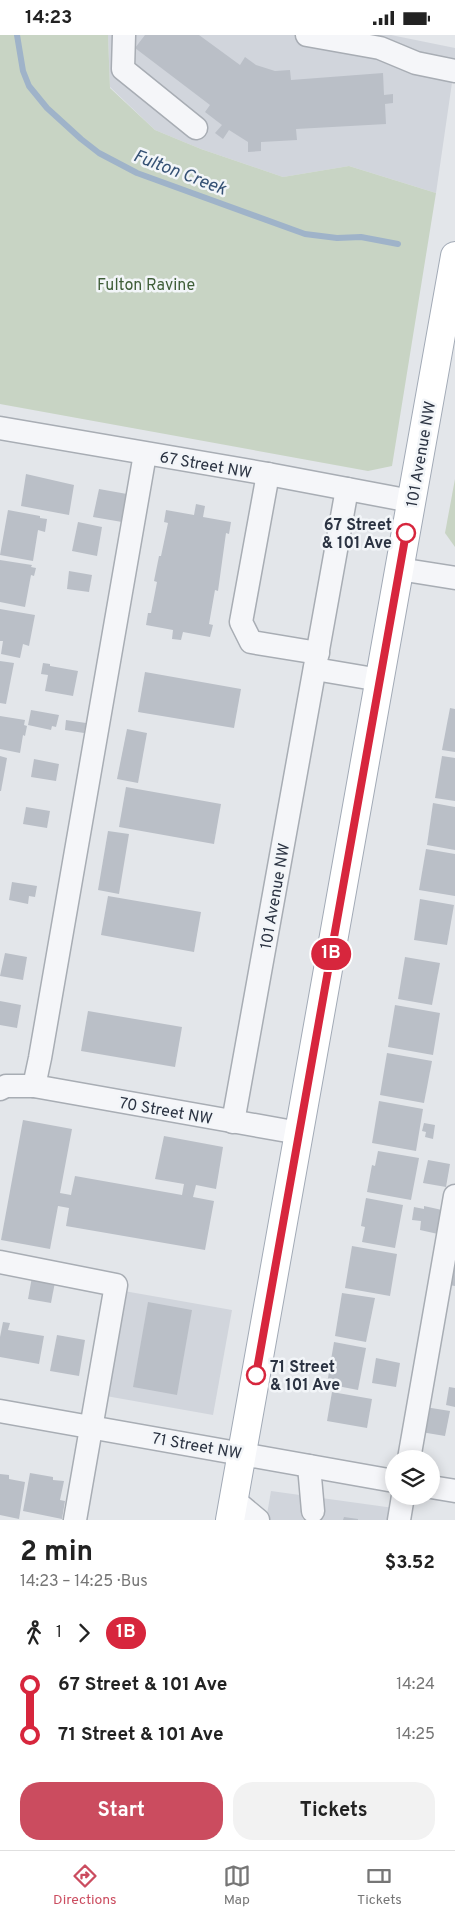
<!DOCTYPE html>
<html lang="en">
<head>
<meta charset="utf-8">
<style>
  :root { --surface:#fff; --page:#f2f2f2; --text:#222; --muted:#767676; --line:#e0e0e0; --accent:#cb4c5f }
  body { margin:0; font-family:Overpass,sans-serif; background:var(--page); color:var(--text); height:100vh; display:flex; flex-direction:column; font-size:19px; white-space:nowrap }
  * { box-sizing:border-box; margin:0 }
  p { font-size:16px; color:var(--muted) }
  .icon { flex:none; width:28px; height:28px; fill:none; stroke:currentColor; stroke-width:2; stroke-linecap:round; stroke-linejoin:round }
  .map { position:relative; height:1485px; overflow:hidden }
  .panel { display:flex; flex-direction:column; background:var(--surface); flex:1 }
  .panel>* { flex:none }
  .badge { padding:0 10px; border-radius:16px; font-size:18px; line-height:32px }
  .buttons { position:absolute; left:385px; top:1415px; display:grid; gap:10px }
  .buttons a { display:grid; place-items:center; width:55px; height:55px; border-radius:50%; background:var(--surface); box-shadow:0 2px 12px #0003; font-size:25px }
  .map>.badge { position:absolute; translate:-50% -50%; box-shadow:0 0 0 2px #fff }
  .legs { display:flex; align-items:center; gap:8px; height:55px; padding:0 20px; font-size:16px }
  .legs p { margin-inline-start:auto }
  .overview { display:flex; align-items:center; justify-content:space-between; height:85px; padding:0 20px }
  h1 { font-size:28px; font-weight:700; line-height:38px }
  .primary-button { display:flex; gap:10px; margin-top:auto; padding:10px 20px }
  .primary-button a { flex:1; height:58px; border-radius:20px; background:var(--accent); color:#fff; font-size:20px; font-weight:700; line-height:58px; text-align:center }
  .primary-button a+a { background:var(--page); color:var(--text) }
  ul { padding:0 20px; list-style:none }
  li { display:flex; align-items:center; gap:18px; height:50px; font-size:19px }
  li i { display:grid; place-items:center; width:8px; height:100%; margin:0 6px; background:currentColor }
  li i::after { content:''; width:12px; height:12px; margin:-6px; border:4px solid; border-radius:50%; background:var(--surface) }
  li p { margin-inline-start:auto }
  li:first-child i { background:linear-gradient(#0000 50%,currentColor 0) }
  li:last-child i { background:linear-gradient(currentColor 50%,#0000 0) }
  .status { display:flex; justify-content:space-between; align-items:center; height:35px; padding:0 25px; background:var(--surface); direction:ltr }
  .status svg { height:14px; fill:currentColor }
  .menu { display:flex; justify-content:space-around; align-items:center; height:70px; border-top:1px solid var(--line); background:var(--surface); font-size:14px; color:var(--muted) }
  .menu a { display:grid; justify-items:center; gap:2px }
  .menu .on { color:var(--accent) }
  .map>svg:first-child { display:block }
  .built { fill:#d1d5dc }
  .green { fill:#c8d4c4 }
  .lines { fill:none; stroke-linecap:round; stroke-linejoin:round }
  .stream { stroke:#9fb3c9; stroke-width:6 }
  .building { fill:#babfc7 }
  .minor-casing { stroke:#a8adb4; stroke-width:25 }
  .major-casing { stroke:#a2aab6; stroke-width:30 }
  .minor { stroke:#f5f6f9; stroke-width:22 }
  .major { stroke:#fff; stroke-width:28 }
  .line-1-casing { stroke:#fff; stroke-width:11 }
  .line-1 { stroke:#d7263d; stroke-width:8 }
  .stop-1-dot { fill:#fff; stroke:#d7263d; stroke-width:2.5 }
  .labels { text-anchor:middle; stroke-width:5; stroke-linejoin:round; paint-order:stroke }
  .park-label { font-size:16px; fill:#3f5e38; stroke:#f2f5f8 }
  .street-label { font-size:16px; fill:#2b3342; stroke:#f2f5f8 }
  .stop-label { font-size:16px; font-weight:bold; fill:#2b3342; stroke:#f2f5f8; text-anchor:end }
  .water-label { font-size:18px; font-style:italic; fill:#365275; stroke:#f2f5f8 }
</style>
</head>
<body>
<div class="status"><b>14:23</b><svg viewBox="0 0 49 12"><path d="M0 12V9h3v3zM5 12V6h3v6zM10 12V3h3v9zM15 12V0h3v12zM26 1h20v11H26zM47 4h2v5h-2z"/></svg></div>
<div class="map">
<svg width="455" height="1485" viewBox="0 0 455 1485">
  <rect width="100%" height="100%" fill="#e3e6ea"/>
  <!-- built -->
  <g class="built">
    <path d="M108,0H391L455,13V27L436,158L349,131L283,142L201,114L155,95L110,52Z"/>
    <path d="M124,1256L232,1275L213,1380L106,1361Z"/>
    <path d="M271,1456L401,1474L399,1485H266Z"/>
  </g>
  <!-- green -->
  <g class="green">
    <path d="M0,0H108L110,53L155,95L201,114L283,142L349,131L436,158L392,431L368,436L0,369Z"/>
    <path d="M455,444V512L445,498Z"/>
  </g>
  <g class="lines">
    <!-- stream -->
    <path class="stream" d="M17,0L23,36L29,51L47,73L81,104L99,118L137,138L305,199L337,203L361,202L398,209"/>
  </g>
  <!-- building -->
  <g class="building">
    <path d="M145,0H199L240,30L245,22L256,30L275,36L290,35L291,45L383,38L384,60L393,59V68L385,69L386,89L296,94L297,105L261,107V116L248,117V107L229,95L223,104L215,98L222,90L205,77L210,70L135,13Z"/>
    <path d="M26,439L74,450L69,480L21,471Z"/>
    <path d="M99,454L127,459L122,487L93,482Z"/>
    <path d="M196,469L205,471L203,482L231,487L229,499L226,498L218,556L215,555L209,589L213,590L210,602L183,597L181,605L172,604L173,595L146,590L148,578H151L157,547L154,546L159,521H161L168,488L164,487L166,475L194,480Z"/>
    <path d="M8,475L40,481V483L47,484L45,497L38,495L33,526L0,520Z"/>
    <path d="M78,487L102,492L97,521L72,516Z"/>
    <path d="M0,525L32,530L31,532L36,533L34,541L31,540L25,572L0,567Z"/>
    <path d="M69,536L92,540L89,557L67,554Z"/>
    <path d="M0,574L35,580L29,611L23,609L20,623L1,619L3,606H0Z"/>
    <path d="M0,626L14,628L6,669L0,668Z"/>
    <path d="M43,628L50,629V631L78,636L73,661L45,656L48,640L41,639Z"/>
    <path d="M145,637L241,654L234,693L138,677Z"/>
    <path d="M450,673L455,674V717L442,715Z"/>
    <path d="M31,675L59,680L56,692L52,691L51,695L28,690Z"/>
    <path d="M0,681L25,685L24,690L27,691L25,701L23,700L20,718L0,714Z"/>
    <path d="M66,685L86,688L84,698L65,695Z"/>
    <path d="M127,694L147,698L138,748L117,744Z"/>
    <path d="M0,721L7,723L1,756H0Z"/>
    <path d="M442,721L455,723V766L435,763Z"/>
    <path d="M34,724L59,729L56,746L31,742Z"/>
    <path d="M126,752L221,769L214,809L119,792Z"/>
    <path d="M433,768L455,772V815L427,810Z"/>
    <path d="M26,772L50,776L47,793L23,789Z"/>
    <path d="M108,796L129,799L119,859L98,855Z"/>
    <path d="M426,814L455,819V861L419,855Z"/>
    <path d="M12,847L37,851L35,862L29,861L28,869L9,865Z"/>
    <path d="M108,861L201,877L194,917L101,900Z"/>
    <path d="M420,864L454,870L447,910L414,905Z"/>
    <path d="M5,918L27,922L23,945L0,941Z"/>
    <path d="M405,922L440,928L432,970L398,964Z"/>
    <path d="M0,966L21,970L17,993L0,990Z"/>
    <path d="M395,970L440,978L433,1020L388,1012Z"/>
    <path d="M88,976L182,992L175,1032L81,1016Z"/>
    <path d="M387,1018L432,1026L424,1068L380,1060Z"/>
    <path d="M379,1066L423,1074L416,1116L372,1108Z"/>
    <path d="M23,1085L72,1094L60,1158L71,1160L75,1141L182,1160L184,1149L155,1144L164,1101L223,1112L216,1154L196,1150L193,1162L214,1166L205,1215L66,1191L69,1173L58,1171L50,1214L1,1205Z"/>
    <path d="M424,1088L435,1090L433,1104L425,1102L426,1097L422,1096Z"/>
    <path d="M378,1116L419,1123L411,1165L367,1157L372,1130L375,1131Z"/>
    <path d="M428,1125L450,1129L446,1152L423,1148Z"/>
    <path d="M366,1163L403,1170L395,1213L362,1207L365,1192L361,1191Z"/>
    <path d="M424,1171L442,1175L438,1199L420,1195L421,1186L412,1185L414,1172L424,1174Z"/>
    <path d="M352,1211L397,1219L390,1261L345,1253Z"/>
    <path d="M453,1227L455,1228V1251L449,1250Z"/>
    <path d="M32,1242L55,1247L51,1268L28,1264Z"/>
    <path d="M342,1258L375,1263L366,1307L335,1301Z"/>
    <path d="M148,1267L192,1275L177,1360L133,1352Z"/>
    <path d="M3,1287L10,1288L8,1295L44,1301L39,1329L0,1322V1302Z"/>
    <path d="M57,1300L85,1305L79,1341L50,1336Z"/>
    <path d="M334,1307L366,1313L358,1355L327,1349Z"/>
    <path d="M376,1323L400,1328L396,1352L372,1348Z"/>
    <path d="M449,1352L455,1353V1372L446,1370Z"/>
    <path d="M332,1357L372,1364L367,1393L327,1386Z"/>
    <path d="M425,1372L450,1376L445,1401L421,1397Z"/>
    <path d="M30,1438L53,1442V1445L64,1446L60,1465L65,1466L62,1484L23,1476Z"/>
    <path d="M0,1439L9,1440V1444L25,1447L19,1484L0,1480Z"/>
    <path d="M344,1482L358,1484V1485H343Z"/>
  </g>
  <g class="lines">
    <defs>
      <g id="minor">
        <path d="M124,0L123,34L196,93"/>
        <path d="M307,0L380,13L416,28L455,36"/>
        <path d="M0,393L268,439L411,466"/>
        <path d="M268,439L241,587L251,607L318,618"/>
        <path d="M399,534L455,543"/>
        <path d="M315,634L380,645"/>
        <path d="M34,1051L40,1023L145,419"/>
        <path d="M0,1054L6,1051H34L299,1098"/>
        <path d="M233,1087L347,454"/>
        <path d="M0,1227L116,1250L75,1485"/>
        <path d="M0,1376L394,1446"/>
        <path d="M409,1424L455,1161"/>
        <path d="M309,1431L313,1476"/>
        <path d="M431,1452L455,1456"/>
        <path d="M234,1465L258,1485"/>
        <path d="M399,1485L403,1461"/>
      </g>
      <path id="major" d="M230,1485L455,221"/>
    </defs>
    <!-- minor casing -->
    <use href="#minor" class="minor-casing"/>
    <!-- major casing -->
    <use href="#major" class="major-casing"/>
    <!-- minor -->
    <use href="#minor" class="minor"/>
    <!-- major -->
    <use href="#major" class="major"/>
  </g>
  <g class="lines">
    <defs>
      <path id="line-1" d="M256,1340L406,498"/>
    </defs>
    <!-- line-1 casing -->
    <use href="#line-1" class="line-1-casing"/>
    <!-- line-1 -->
    <use href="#line-1" class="line-1"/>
  </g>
  <!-- markers -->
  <g class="stop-1-dot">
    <circle cx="406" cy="498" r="9"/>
    <circle cx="256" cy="1340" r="9"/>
  </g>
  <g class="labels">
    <!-- park labels -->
    <g class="park-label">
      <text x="146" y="255">Fulton Ravine</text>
    </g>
    <!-- street labels -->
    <g class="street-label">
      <text transform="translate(420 419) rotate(-80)" y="6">101 Avenue NW</text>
      <text transform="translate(206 429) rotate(10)" y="6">67 Street NW</text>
      <text transform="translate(274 861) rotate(-80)" y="6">101 Avenue NW</text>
      <text transform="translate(166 1075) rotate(10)" y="6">70 Street NW</text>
      <text transform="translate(197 1410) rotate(10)" y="6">71 Street NW</text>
    </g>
    <!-- stop labels -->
    <g class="stop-label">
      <text x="392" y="495">67 Street<tspan x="392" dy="18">&amp; 101 Ave</tspan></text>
      <text x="270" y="1337" text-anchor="start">71 Street<tspan x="270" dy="18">&amp; 101 Ave</tspan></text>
    </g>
    <!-- water labels -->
    <g class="water-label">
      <text transform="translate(180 137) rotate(21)" y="6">Fulton Creek</text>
    </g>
  </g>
</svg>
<div class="buttons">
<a><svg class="icon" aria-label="layers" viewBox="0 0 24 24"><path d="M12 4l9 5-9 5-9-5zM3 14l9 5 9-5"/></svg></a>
</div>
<b class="badge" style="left:331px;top:919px;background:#d7263d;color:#fff">1B</b>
</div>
<section class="panel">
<div class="overview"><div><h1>2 min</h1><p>14:23 – 14:25 · Bus</p></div><b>$3.52</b></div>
<div class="legs"><svg class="icon" aria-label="walk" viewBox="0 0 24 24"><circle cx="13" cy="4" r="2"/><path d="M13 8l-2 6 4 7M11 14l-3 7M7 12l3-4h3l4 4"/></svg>1<svg class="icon" aria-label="forward" viewBox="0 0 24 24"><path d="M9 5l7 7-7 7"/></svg><b class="badge" style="background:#d7263d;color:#fff">1B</b></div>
<ul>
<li><i style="color:#d7263d"></i><b>67 Street &amp; 101 Ave</b><p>14:24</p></li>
<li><i style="color:#d7263d"></i><b>71 Street &amp; 101 Ave</b><p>14:25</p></li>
</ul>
<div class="primary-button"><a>Start</a><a>Tickets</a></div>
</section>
<nav class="menu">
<a class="on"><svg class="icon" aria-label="directions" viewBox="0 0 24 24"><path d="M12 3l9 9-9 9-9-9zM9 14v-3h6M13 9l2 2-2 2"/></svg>Directions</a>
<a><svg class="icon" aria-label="map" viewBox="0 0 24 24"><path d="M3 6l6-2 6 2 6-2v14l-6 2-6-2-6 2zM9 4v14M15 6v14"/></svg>Map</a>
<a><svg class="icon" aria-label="tickets" viewBox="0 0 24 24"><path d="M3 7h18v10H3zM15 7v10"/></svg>Tickets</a>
</nav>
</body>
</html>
